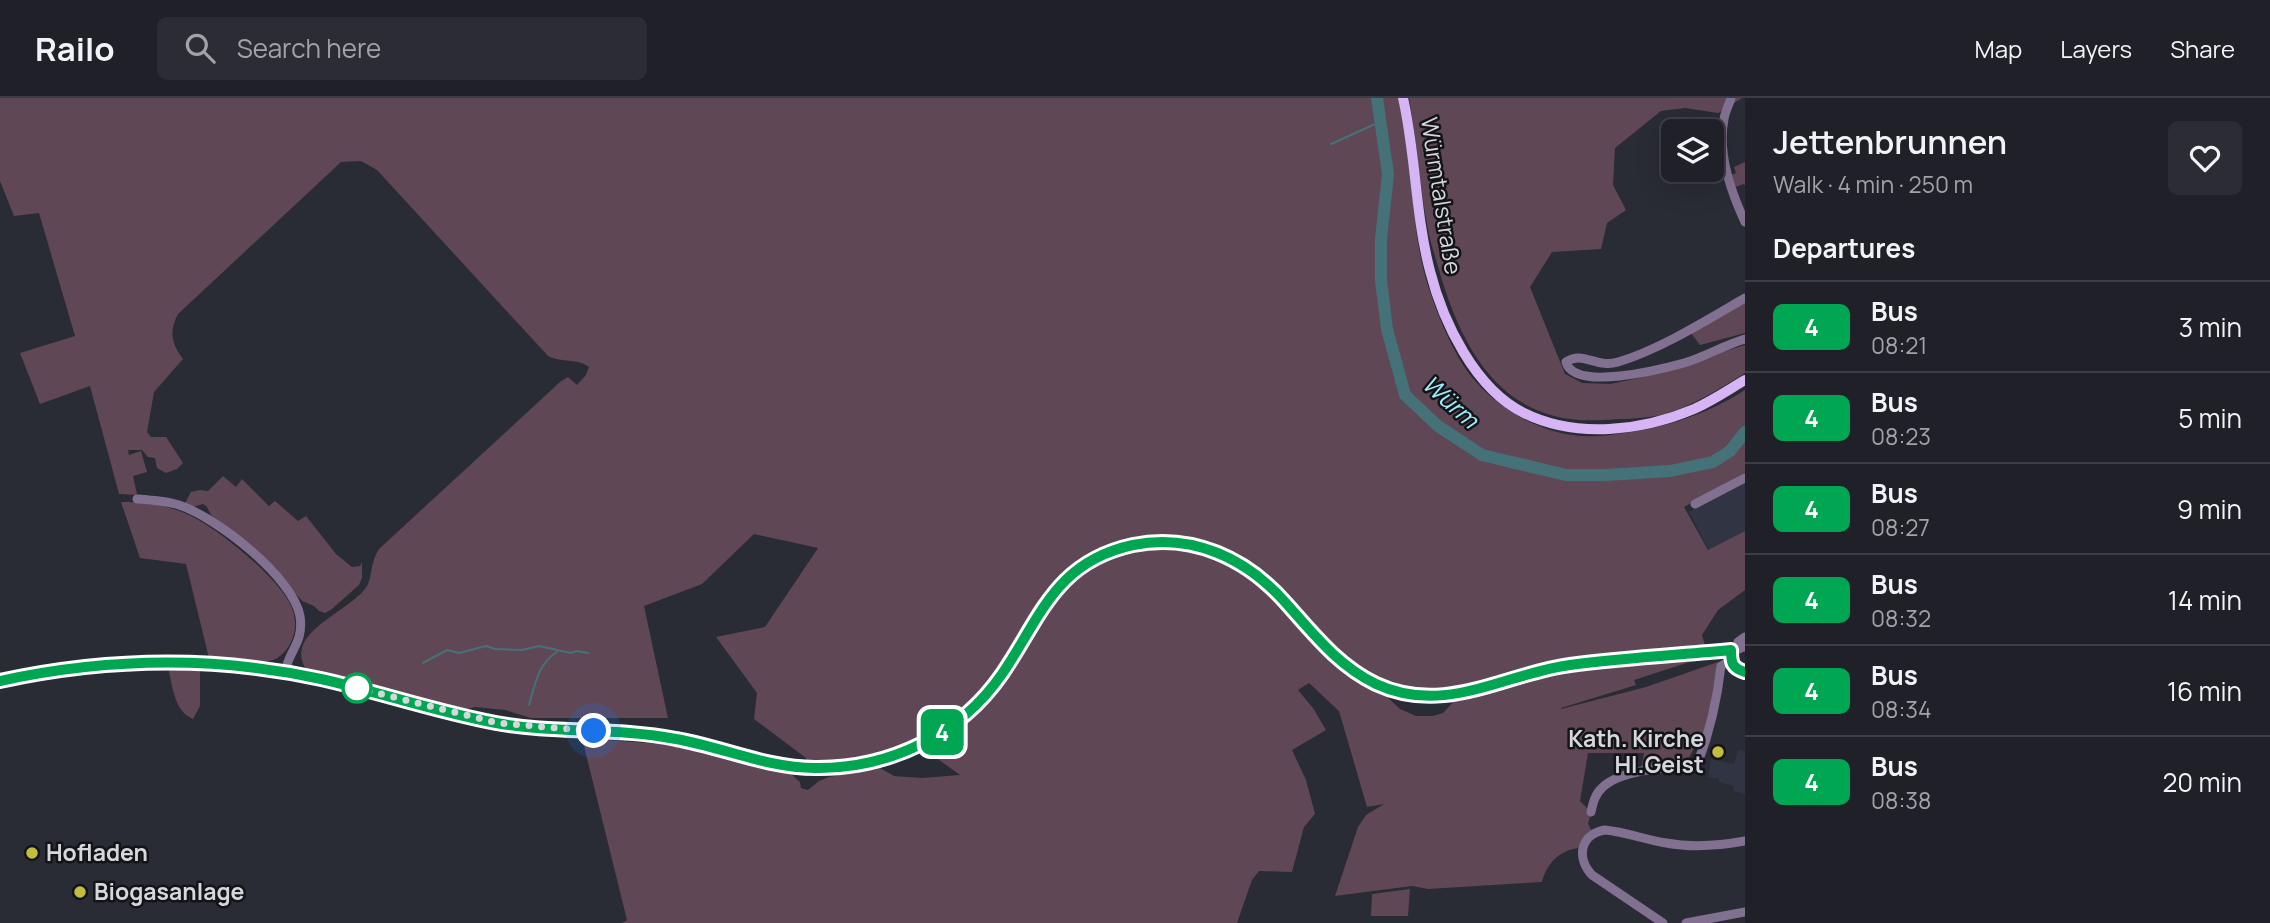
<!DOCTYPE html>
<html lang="en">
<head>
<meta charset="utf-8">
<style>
  :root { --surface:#1f2028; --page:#2c2d34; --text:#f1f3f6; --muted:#a1a3a8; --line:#3c3e45 }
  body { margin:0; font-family:Manrope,sans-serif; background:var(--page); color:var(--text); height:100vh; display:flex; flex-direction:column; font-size:26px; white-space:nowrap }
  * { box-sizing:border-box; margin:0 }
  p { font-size:23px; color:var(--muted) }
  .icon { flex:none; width:38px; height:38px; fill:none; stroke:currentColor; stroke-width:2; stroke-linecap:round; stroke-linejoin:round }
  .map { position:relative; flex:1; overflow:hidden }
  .drawer { display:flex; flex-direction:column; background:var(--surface); width:525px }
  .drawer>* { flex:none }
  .badge { padding:0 14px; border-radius:10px; font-size:24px; line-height:46px }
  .fabs { position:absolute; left:1661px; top:21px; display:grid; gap:14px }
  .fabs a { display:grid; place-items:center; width:63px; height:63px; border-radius:10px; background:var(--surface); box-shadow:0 7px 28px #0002,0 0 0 2px var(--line); font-size:35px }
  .you { position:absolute; width:35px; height:35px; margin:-18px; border:5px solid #fff; border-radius:50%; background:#1a73e8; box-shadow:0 0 0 10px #1a73e833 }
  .map>.badge { position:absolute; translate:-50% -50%; box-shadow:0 0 0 4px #fff }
  h2 { padding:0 28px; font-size:26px; line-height:63px }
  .round { display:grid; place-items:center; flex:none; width:74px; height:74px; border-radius:10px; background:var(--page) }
  .overview { display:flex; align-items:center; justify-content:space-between; height:119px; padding:0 28px }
  h1 { font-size:33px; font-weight:600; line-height:52px }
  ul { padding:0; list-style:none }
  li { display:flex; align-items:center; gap:21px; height:91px; padding:0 28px; border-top:2px solid var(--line) }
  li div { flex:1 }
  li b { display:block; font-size:26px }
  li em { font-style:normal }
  li .badge { min-width:77px; font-weight:700; text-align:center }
  header { display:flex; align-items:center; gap:42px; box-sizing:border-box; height:98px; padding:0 35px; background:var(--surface); border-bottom:2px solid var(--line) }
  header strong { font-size:33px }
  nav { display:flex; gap:38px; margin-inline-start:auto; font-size:24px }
  .search { width:490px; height:63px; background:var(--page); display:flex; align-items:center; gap:18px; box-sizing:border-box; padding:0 24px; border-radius:10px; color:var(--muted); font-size:26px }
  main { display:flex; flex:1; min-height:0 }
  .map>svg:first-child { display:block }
  .built { fill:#313443 }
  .green { fill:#604755 }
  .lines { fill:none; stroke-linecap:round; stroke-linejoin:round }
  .stream { stroke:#457279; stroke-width:2 }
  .river { stroke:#457279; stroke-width:12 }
  .minor { stroke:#81708f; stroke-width:9 }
  .major { stroke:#d7b4f3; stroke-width:10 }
  .line-casing { stroke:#fff; stroke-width:16 }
  .line { stroke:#00a651; stroke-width:10 }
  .walk { stroke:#d6d7dd; stroke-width:7; stroke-dasharray:0 12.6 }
  .stop-dot { fill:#fff; stroke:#00a651; stroke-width:3.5 }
  .poi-dot { fill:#c3bd3e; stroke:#131418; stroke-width:2.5 }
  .labels { text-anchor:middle; stroke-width:5; stroke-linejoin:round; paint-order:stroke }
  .street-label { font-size:23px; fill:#d6d7dd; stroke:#131418 }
  .poi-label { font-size:23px; font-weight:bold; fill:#d6d7dd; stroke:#131418; text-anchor:start }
  .water-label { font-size:24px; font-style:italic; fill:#9eeffc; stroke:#131418 }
</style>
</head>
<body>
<header>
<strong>Railo</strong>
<div class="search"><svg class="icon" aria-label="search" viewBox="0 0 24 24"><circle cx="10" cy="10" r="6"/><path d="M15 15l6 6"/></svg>Search here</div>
<nav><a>Map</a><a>Layers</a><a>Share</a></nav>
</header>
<main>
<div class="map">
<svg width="1745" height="825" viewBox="0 0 1745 825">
  <rect width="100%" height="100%" fill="#292b35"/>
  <!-- built -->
  <g class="built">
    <path d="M1745,383V433L1709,452L1689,414Z"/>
    <path d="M1738,652L1745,653V696L1733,693L1734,688L1719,684V681L1708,679L1711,661L1734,666Z"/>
  </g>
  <!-- green -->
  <g class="green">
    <path d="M0,0H1398C1413,57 1410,117 1424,174C1433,207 1453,259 1476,284C1500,311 1537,332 1572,337C1592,340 1611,337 1631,334C1671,328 1711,314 1745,292V375L1684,409L1708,452L1745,433V492L1718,512L1702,537L1706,551C1655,556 1603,558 1553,566C1496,576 1447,607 1388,586C1333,567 1308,515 1267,479C1229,444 1173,432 1124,445C1045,467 1033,529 989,586C947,642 876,668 807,666L806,660L754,621L757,595L716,539L765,529L818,450L754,436L702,486L644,508L668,620H531L505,612L475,609L463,612L308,574C279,535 350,515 367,488C372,480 370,465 379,451L560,284L568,279L577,287L586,277L589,269C578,260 561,265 548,258L377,72L361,63L341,64L178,216C169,233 171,245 183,261L154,294L147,334L151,339H166L183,365L177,371L166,375L157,370L155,360L148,359L142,352H128L129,357L141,353L147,374L133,378L137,396L136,397L119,396L90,288L40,306L20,255L75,238L39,115L14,118L0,83Z"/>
    <path d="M1409,0H1742L1718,15L1685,10L1661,13L1615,50L1613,87L1626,112L1607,125L1601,151L1552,154L1530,189L1565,276L1582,285L1610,286L1639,280L1745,247V275C1723,289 1690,309 1665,316C1645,321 1622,321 1602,322C1504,328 1463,255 1439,172C1435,157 1429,141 1427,126C1419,84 1417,42 1409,0Z"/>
    <path d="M1745,64V88L1744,86L1735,89L1731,77L1736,75L1734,69Z"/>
    <path d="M1745,199V235L1700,247L1687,230Z"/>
    <path d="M223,378L236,389L242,381L269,408L275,403L298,423L306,418L336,456L352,469L360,468L362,464V480L359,487L332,511L325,515L319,513L314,508L302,503L260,456L211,417L207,409L203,406L193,409L185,405L191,394L200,392L208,393Z"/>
    <path d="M121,404C145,404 167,407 189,417C216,429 285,484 293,513C296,523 296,534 291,544C288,551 281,559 273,562C254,567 229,562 209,560L186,466L140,460Z"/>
    <path d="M1168,449L1193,451L1216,458L1232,465L1248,476L1284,510L1327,560L1352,578L1382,594L1400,611L1416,618H1433L1443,615L1456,601L1474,598L1571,570L1696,560L1699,561L1634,582L1636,587L1561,610V611L1646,589L1718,564L1720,569L1701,647L1694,650L1689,660L1694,664L1641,671L1644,655H1588L1580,703L1591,714L1588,726L1592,733L1582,742L1578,750C1559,753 1547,765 1542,784L1428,791L1412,788L1335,798L1358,729L1366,717L1384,706L1367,709L1339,613L1309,585L1298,592L1313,610L1326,632L1292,652L1306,682L1315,716L1304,729L1292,774L1259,773L1252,782L1237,825H622L627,822L582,640L672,647L789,674L800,684L801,690L808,692L819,683L829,679L880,670L894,678L922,680L960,677L935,659L926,649C948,634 972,620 990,600C1002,587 1011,571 1021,556C1062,489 1084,454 1168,449Z"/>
    <path d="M168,570L200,571V608L193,621C174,613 173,589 168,570Z"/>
    <path d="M1410,791L1408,818H1371L1372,796Z"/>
  </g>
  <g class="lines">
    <!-- stream -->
    <g class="stream">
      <path d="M1331,46L1382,23"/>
      <path d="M423,565L447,552L459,555L486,548L495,551L522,552L539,548L571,555L577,553L588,555"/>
      <path d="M529,607C535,586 538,566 557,554"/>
    </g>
    <!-- river -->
    <path class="river" d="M1377,0L1388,76L1381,141V182L1387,231L1405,297L1438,328L1482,357L1566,377H1606L1670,373L1713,364L1730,353L1745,334"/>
    <!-- minor -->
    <g class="minor">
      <path d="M1731,0C1729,7 1725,14 1724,21C1717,55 1731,94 1745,124"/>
      <path d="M1745,200C1707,222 1659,252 1618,264C1597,271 1583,252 1566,264C1574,294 1662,271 1684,265C1705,259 1724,247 1745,241"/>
      <path d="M137,401C151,402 166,403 179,407C216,419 293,479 300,518C304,545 289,552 285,574"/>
      <path d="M1695,406L1745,380"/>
      <path d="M1739,551L1738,544L1745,539"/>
      <path d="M1731,556C1732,568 1734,571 1745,574"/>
      <path d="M0,583C106,559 216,558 323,581C382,594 440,616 500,626C557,635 615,630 671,640C738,651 789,679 859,667C905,659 953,635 984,600C1009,571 1023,534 1046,503C1074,465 1123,442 1171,444C1279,449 1293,548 1378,586C1446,617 1507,575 1573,567C1630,559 1689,560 1745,549"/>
      <path d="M1591,714C1593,705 1595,696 1602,690C1620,671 1672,669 1697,667C1710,634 1717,603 1721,568L1731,562"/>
      <path d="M1663,825L1592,777C1576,760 1580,736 1605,732C1626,734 1646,742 1666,745C1693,750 1718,748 1745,743"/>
      <path d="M1686,825L1745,814"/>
    </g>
    <!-- major -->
    <path class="major" d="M1403,0C1416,57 1415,116 1430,173C1443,224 1475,291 1524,315C1576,341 1642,333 1694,311C1712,303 1728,292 1745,282"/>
  </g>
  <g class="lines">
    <defs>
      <path id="line" d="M0,583C106,560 215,558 321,581C379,594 437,614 496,625C555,636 616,629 676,641C722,649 767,670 815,670C889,671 960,637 1002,576C1041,519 1055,464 1133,447C1192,435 1246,460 1285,504C1313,535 1337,567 1376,586C1445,618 1503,576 1570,567C1623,560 1677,557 1731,552C1731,565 1732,570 1745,574"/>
    </defs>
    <!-- line casing -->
    <use href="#line" class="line-casing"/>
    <!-- line -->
    <use href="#line" class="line"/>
    <!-- walk -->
    <path class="walk" d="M357,590L498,625L594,633"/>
  </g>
  <!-- markers -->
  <circle class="stop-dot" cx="357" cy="590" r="14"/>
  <g class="poi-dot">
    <circle cx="1718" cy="654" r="7"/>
    <circle cx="32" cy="755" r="7"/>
    <circle cx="80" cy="794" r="7"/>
  </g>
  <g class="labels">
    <!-- street labels -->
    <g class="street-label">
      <text transform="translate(1441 98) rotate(81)" y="8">Würmtalstraße</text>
    </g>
    <!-- poi labels -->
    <g class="poi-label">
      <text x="1704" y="649" text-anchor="end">Kath. Kirche<tspan x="1704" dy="26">Hl.Geist</tspan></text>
      <text x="46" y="763">Hofladen</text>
      <text x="94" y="802">Biogasanlage</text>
    </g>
    <!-- water labels -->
    <g class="water-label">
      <text transform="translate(1450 304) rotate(42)" y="8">Würm</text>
    </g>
  </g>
</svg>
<div class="fabs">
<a><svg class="icon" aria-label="layers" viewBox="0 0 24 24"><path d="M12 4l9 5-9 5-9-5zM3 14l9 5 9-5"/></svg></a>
</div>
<div class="you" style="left:594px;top:633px"></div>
<b class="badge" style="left:942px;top:634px;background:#00a651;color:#fff">4</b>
</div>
<section class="drawer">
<div class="overview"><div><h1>Jettenbrunnen</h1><p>Walk · 4 min · 250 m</p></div><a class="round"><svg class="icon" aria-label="heart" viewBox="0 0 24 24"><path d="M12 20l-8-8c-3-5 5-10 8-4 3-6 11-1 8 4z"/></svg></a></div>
<h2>Departures</h2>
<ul>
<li><span class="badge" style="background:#00a651;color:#fff">4</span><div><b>Bus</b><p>08:21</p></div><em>3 min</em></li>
<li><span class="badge" style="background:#00a651;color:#fff">4</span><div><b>Bus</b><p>08:23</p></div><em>5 min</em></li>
<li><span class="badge" style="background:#00a651;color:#fff">4</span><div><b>Bus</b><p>08:27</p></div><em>9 min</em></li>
<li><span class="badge" style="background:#00a651;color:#fff">4</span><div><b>Bus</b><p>08:32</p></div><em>14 min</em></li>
<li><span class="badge" style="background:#00a651;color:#fff">4</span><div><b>Bus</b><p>08:34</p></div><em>16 min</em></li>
<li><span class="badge" style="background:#00a651;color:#fff">4</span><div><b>Bus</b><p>08:38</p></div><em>20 min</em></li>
</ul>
</section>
</main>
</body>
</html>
